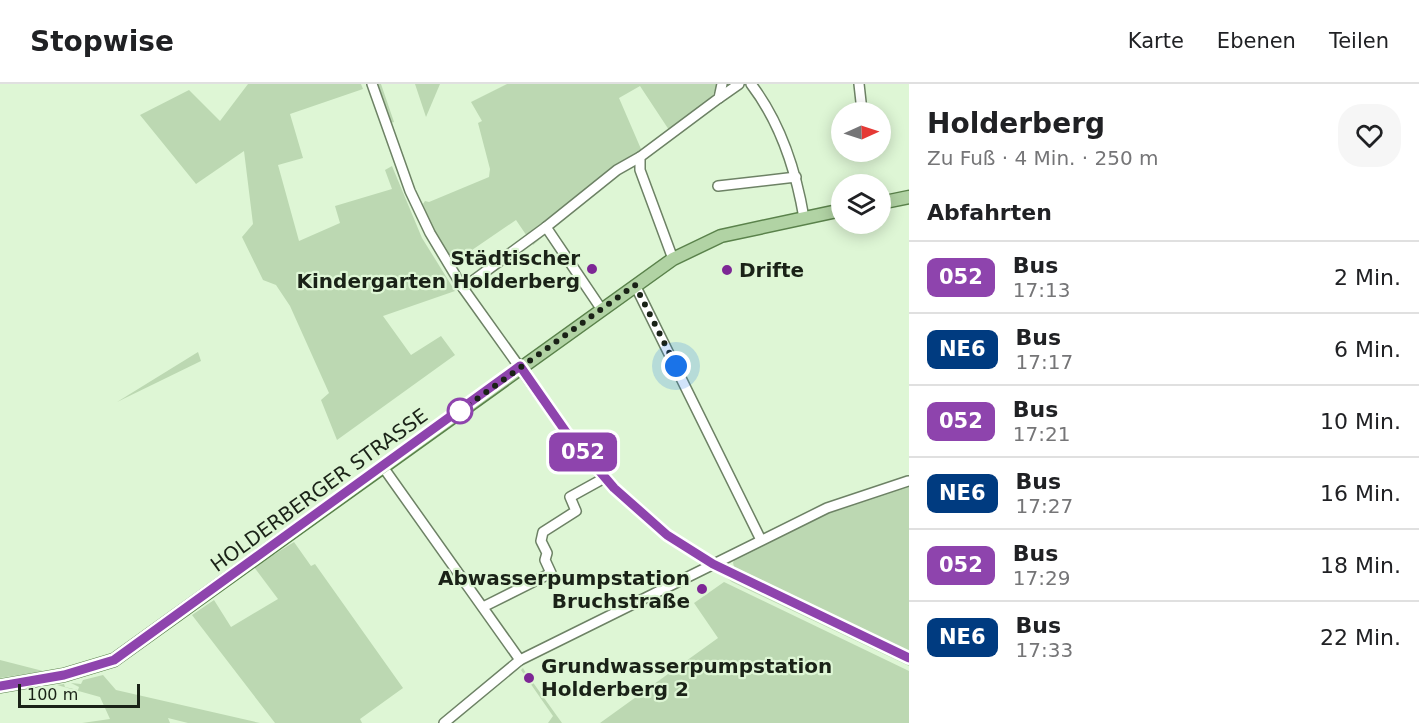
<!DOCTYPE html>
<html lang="de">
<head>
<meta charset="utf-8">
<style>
  :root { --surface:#fff; --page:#f6f6f6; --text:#202124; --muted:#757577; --line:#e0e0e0 }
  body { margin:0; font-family:"DejaVu Sans",sans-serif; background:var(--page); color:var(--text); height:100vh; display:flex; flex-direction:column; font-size:22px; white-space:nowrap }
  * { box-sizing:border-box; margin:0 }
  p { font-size:20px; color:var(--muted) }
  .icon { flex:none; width:33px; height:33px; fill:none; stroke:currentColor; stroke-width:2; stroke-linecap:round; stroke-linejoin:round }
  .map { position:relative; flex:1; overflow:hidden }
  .sheet { display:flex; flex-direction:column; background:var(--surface); width:510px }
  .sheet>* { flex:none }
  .badge { padding:0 12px; border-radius:9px; font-size:21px; line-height:39px }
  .needle { width:39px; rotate:87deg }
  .buttons { position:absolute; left:831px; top:18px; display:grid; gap:12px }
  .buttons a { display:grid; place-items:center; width:60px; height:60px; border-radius:50%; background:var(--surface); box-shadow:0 3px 15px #0003; font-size:30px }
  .scale { position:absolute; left:18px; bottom:15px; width:122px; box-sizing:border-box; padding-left:6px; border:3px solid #1a2217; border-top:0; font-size:16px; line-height:21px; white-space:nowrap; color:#1a2217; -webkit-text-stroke:4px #def6d5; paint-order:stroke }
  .you { position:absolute; width:30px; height:30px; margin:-15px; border:4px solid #fff; border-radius:50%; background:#1a73e8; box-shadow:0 0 0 9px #1a73e833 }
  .map>.badge { position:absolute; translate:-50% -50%; box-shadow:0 0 0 3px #fff }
  h2 { padding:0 18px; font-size:22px; line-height:54px }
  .round { display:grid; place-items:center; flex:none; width:63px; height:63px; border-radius:24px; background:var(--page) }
  .headline { display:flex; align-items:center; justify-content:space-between; height:102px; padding:0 18px }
  h1 { font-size:28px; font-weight:800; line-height:45px }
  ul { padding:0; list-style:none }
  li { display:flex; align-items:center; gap:18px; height:72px; padding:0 18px; border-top:2px solid var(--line) }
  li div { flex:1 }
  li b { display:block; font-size:22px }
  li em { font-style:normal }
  li .badge { min-width:66px; font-weight:700; text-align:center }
  header { display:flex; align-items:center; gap:36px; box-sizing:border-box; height:84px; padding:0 30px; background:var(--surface); border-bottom:2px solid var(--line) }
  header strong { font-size:28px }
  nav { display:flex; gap:33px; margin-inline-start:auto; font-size:21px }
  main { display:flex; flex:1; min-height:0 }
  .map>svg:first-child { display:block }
  .green { fill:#bcd8b2 }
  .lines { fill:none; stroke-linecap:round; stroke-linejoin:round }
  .minor-casing { stroke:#6d8265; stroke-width:12 }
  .major-casing { stroke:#5a824b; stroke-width:15 }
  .minor { stroke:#fff; stroke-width:9 }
  .major { stroke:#b1d3a4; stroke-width:12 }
  .line-casing { stroke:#fff; stroke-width:14 }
  .line { stroke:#8e44ad; stroke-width:9 }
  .walk { stroke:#1a2217; stroke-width:6; stroke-dasharray:0 10.8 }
  .poi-dot { fill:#7d2795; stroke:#def6d5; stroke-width:2 }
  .stop-dot { fill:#fff; stroke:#8e44ad; stroke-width:3 }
  .labels { text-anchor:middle; stroke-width:4.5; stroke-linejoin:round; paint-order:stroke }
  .poi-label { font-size:20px; font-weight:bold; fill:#1a2217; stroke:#def6d5; text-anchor:end }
  .street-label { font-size:20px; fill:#1a2217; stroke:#def6d5 }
</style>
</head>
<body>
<header>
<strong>Stopwise</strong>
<nav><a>Karte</a><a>Ebenen</a><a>Teilen</a></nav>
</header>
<main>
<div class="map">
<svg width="909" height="639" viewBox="0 0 909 639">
  <rect width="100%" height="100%" fill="#def6d5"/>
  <!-- green -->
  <g class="green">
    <path d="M248,0H361L363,5L290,30L303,74L278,81L299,157L340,139L335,122L392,105L385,86L392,82L422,154L455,207L383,232L411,271L441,252L455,271L337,356L321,316L329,309L290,222L276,201L263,196L242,153L253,140L244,67L196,100L140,31L189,6L220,37Z"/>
    <path d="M377,0H381L394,38L391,39Z"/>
    <path d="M415,0H440L426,33Z"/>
    <path d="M507,0H718L711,15L669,46L640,2L619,14L641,65L604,94L607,100L533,161L516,136L453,179L434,148L423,120L425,117L429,118L489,93L490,85L478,39L482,37L471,18Z"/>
    <path d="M198,268L201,277L117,318Z"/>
    <path d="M909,399V568L735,486L733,479L735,473L821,429Z"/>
    <path d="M294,458L311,482L315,480L403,604L360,635L362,639H275L192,531L214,516L231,543L278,515L254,483Z"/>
    <path d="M723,491L909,580V582L732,498Z"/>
    <path d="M724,498L909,587V639H600L718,554L694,519Z"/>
    <path d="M0,576L43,587L0,594Z"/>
    <path d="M523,584L524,586L562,639H548L553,632L521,586Z"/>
    <path d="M103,591L116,606L260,639H188L168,634L170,639H82L110,635L100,613L57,601L64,600L65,603L78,606L79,603L71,599L81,600L83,596Z"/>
  </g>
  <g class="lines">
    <defs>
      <g id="minor">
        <path d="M372,0L410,107L430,149L463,204L566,348L614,404L667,451L713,480L909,574"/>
        <path d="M751,0C780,38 796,87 804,134"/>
        <path d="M859,0L862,27"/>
        <path d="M719,14L739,0"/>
        <path d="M718,102L796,93"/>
        <path d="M673,175L640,86V73L719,14L722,0"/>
        <path d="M635,201L760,454"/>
        <path d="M463,204L546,143"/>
        <path d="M602,226L546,143L617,86L640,73"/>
        <path d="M383,383L520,576"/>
        <path d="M483,523L551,489L545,476L547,469L541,457L543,448L576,427L570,413L599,397"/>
        <path d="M444,639L520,576L827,424L908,397"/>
      </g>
      <g id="major">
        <path d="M880,119L909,113"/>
        <path d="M0,602L64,591L114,576L673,175L721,152L842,126"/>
      </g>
    </defs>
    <!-- minor casing -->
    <use href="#minor" class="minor-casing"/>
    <!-- major casing -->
    <use href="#major" class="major-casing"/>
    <!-- minor -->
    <use href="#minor" class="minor"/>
    <!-- major -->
    <use href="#major" class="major"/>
  </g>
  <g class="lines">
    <defs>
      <path id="line" d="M0,602L64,591L114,576L520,282L566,348L614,404L667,451L713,480L909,574"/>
    </defs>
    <!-- line casing -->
    <use href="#line" class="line-casing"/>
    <!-- line -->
    <use href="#line" class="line"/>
    <!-- walk -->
    <path class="walk" d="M460,327L635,201L676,282"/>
  </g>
  <!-- markers -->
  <g class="poi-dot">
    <circle cx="592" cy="185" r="6"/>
    <circle cx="727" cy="186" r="6"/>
    <circle cx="702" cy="505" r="6"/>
    <circle cx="529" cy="594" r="6"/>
  </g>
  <circle class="stop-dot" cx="460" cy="327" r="12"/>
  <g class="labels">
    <!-- poi labels -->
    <g class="poi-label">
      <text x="580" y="181">Städtischer<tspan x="580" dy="23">Kindergarten Holderberg</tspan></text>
      <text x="739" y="193" text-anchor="start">Drifte</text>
      <text x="690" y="501">Abwasserpumpstation<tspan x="690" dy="23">Bruchstraße</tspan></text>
      <text x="541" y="589" text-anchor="start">Grundwasserpumpstation<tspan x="541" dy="23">Holderberg 2</tspan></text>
    </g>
    <!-- street labels -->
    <g class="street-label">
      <text transform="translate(319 406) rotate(-36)" y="7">HOLDERBERGER STRASSE</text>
    </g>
  </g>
</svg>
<div class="buttons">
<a><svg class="needle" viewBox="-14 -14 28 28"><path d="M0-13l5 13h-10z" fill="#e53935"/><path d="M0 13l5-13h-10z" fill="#757577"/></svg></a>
<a><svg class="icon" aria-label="layers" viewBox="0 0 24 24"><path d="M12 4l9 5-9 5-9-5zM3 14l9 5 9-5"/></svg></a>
</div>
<div class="scale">100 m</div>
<div class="you" style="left:676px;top:282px"></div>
<b class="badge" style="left:583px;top:368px;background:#8e44ad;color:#fff">052</b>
</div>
<section class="sheet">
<div class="headline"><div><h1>Holderberg</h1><p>Zu Fuß · 4 Min. · 250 m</p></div><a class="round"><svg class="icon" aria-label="heart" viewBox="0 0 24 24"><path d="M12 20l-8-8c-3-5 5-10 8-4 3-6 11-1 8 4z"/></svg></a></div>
<h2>Abfahrten</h2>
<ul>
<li><span class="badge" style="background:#8e44ad;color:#fff">052</span><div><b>Bus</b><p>17:13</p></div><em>2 Min.</em></li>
<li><span class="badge" style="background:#003b80;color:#fff">NE6</span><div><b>Bus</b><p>17:17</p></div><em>6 Min.</em></li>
<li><span class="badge" style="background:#8e44ad;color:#fff">052</span><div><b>Bus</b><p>17:21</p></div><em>10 Min.</em></li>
<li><span class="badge" style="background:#003b80;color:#fff">NE6</span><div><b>Bus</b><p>17:27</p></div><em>16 Min.</em></li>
<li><span class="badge" style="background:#8e44ad;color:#fff">052</span><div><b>Bus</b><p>17:29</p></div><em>18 Min.</em></li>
<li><span class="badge" style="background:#003b80;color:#fff">NE6</span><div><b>Bus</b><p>17:33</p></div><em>22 Min.</em></li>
</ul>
</section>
</main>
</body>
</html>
